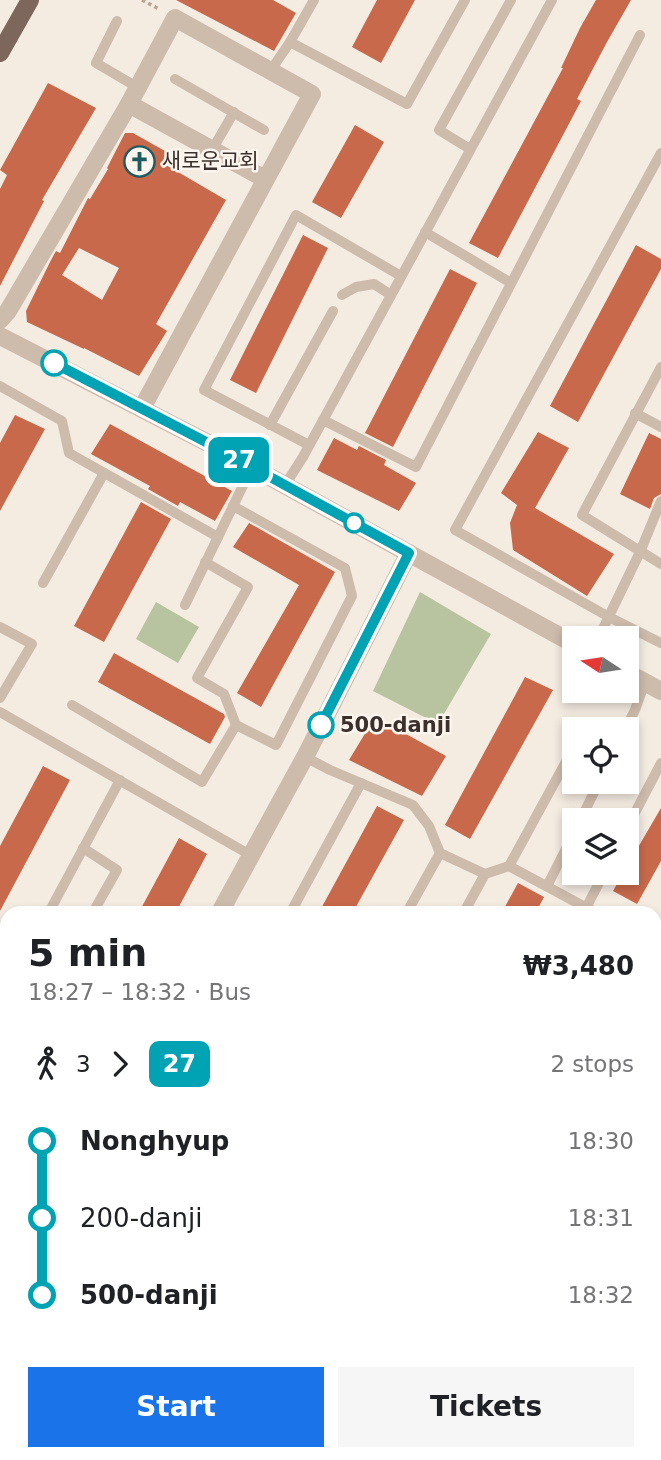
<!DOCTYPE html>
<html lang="en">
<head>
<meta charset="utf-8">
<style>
  :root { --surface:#fff; --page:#f6f6f6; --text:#202124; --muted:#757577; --accent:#1a73e8 }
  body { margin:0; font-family:"DejaVu Sans","Noto Sans KR",sans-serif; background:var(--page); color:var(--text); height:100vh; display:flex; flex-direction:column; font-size:26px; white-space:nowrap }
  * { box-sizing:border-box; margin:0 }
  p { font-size:23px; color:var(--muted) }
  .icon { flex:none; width:38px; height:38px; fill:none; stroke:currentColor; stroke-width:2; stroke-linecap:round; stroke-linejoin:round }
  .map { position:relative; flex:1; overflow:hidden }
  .sheet { position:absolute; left:0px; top:906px; width:662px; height:555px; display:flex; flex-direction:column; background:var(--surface); border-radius:21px 21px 0 0; box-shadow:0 4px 10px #0003 }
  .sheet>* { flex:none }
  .badge { padding:0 14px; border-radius:10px; font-size:24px; line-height:46px }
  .needle { width:46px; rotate:282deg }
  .controls { position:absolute; left:562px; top:626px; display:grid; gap:14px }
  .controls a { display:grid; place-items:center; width:77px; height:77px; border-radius:0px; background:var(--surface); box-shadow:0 4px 10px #0003; font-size:35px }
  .map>.badge { position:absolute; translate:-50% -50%; box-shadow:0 0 0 4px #fff }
  .legs { display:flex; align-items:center; gap:10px; height:77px; padding:0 28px; font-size:23px }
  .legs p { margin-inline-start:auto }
  .head { display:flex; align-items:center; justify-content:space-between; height:119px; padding:0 28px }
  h1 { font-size:38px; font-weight:800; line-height:52px }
  .primary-button { display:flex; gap:14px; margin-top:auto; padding:14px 28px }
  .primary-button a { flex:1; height:80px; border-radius:0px; background:var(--accent); color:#fff; font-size:28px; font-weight:800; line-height:80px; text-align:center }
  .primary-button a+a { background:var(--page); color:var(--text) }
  ul { padding:0 28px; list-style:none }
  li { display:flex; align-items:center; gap:24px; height:77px; font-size:26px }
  li i { display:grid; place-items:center; width:10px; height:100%; margin:0 9px; background:currentColor }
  li i::after { content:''; width:18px; height:18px; margin:-9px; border:5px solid; border-radius:50%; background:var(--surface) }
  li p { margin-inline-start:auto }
  li:first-child i { background:linear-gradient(#0000 50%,currentColor 0) }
  li:last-child i { background:linear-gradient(currentColor 50%,#0000 0) }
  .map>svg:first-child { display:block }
  .green { fill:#b8c4a0 }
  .building { fill:#c8694b; fill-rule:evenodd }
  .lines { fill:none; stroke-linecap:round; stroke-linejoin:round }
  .path { stroke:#b9a596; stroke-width:3.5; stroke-dasharray:3.5 3.5; stroke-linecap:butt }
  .service { stroke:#cdbbac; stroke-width:10 }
  .minor { stroke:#cdbbac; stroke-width:18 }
  .tertiary { stroke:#cdbbac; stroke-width:18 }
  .primary { stroke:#7d675c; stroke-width:18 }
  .line-1-casing { stroke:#fff; stroke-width:16 }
  .line-1 { stroke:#00a3b4; stroke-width:10 }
  .stop-1-dot { fill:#fff; stroke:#00a3b4; stroke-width:3.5 }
  .labels { text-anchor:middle; stroke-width:5; stroke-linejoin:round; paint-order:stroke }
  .poi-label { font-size:21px; fill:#3b302b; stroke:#fbf5ee; text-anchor:start }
  .stop-label { font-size:21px; font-weight:bold; fill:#3b302b; stroke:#fbf5ee; text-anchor:start }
</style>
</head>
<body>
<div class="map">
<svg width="661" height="1460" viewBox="0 0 661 1460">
  <rect width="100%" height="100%" fill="#f4ebe1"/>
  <!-- green -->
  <g class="green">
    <path d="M420,592L491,634L438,724L373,691Z"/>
    <path d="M156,602L199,627L178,663L136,639Z"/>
    <path d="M156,1454H297L307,1460H166Z"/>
  </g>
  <!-- building -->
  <g class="building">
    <path d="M176,0H273L296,13L274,51Z"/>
    <path d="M377,0H415L381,63L352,47Z"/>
    <path d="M596,0H631L607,42L577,99L581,101L498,258L469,243L563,68H561L580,28Z"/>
    <path d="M48,83L96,108L42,200L44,201L0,286V189L7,175L0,170Z"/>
    <path d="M355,125L384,142L341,218L312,202Z"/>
    <path d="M125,133H133L172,155L166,165L226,200L156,324L167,331L139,376L84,348V349L27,322L26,311L50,262L56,251L60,253L88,198L90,199L108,169L107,168ZM79,248L119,268L102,300L62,275Z"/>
    <path d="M303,235L328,248L256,393L230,380Z"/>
    <path d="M636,245L661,259V269L578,422L550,406Z"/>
    <path d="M450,269L477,283L393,447L365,433Z"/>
    <path d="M15,415L45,429L0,511V443Z"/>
    <path d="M110,424L232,491L215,521L180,502L178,506L148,489L150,486L91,454Z"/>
    <path d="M538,432L569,448L535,508L614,554L587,596L513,550L510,523L517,505L501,493Z"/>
    <path d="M649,433L661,439V494L654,498L650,509L620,494Z"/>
    <path d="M334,438L357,450L359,446L386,460L384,465L416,483L399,511L317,470Z"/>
    <path d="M141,502L171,519L104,642L74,626Z"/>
    <path d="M249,523L335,572L261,707L237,693L299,585L233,547Z"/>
    <path d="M114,653L224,714L225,717L210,744L98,682Z"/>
    <path d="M525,677L553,690L470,839L445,825Z"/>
    <path d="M375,717L446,756L422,796L349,760Z"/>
    <path d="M43,766L70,780L0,911V846Z"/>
    <path d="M377,806L404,820L352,914H318Z"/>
    <path d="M661,808V861L637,904L613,891L623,873H626V868Z"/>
    <path d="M179,838L207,854L175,914H138Z"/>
    <path d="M518,883L544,897L535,914H501Z"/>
  </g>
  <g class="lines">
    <!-- path -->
    <g class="path">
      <path d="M142,0L159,9"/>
      <path d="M0,1407L7,1411"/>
      <path d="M80,1454L90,1460"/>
    </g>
    <!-- service -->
    <g class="service">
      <path d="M117,21L96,63L137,87"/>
      <path d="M290,42L407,104L465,0"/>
      <path d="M271,70L290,42L314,0"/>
      <path d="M175,79L264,130"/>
      <path d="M470,149L439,130L511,0"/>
      <path d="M212,150L234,112"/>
      <path d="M661,153L455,530L609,617L661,643"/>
      <path d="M425,232L511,283"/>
      <path d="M342,295L356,287L374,284L391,295"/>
      <path d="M661,367L582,515L661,564"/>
      <path d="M0,386L62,421L69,453L218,537"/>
      <path d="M635,413L661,427"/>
      <path d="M323,420L416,467L640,35"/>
      <path d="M270,425L333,311"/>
      <path d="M309,445L204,390L296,215L401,276"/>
      <path d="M285,485L303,457L552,0"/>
      <path d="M205,562L248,587L197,678L224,694L236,725"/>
      <path d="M43,583L104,473"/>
      <path d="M185,605L252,467"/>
      <path d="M0,627L32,644L0,698"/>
      <path d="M598,639L640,552L661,501"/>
      <path d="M72,705L202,782L236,725L276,745L352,596L345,568L233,506"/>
      <path d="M0,712L252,856"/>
      <path d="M625,730L635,710L645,682"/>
      <path d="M305,757L330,770L413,805L429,826L440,853L485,874"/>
      <path d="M580,821L599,782"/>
      <path d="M626,830L661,763"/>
      <path d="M83,848L117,870L92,914"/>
      <path d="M509,866L598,914"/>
      <path d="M547,886L574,833"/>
      <path d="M293,908L361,783"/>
      <path d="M48,914L120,780"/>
      <path d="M406,914L440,853"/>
      <path d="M463,914L485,874L509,866L574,747"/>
      <path d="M583,914L604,873"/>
      <path d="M654,931L661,929"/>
      <path d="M654,1077L661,1062"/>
      <path d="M0,1098L7,1085"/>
      <path d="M654,1317L661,1304"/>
    </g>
    <!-- minor -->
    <g class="minor">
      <path d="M129,104L265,179"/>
      <path d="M0,320L8,311L129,104L175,18L312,94L142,408"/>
      <path d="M420,1454L431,1460"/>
      <path d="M389,1460L392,1454"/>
    </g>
    <!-- tertiary -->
    <g class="tertiary">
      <path d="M0,336L208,443L574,644"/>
      <path d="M626,672L661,691"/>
      <path d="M219,914L305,757L409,553"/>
      <path d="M0,1303L7,1290"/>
    </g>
    <!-- primary -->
    <path class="primary" d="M0,53L30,0"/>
  </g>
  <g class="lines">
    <defs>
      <path id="line-1" d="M54,363L208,443L409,553L321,725"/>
    </defs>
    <!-- line-1 casing -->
    <use href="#line-1" class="line-1-casing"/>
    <!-- line-1 -->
    <use href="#line-1" class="line-1"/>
  </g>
  <!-- icons -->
  <defs>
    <symbol id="church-ring" viewBox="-11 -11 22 22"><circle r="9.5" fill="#fbf5ee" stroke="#1f5a5e" stroke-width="1.5"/><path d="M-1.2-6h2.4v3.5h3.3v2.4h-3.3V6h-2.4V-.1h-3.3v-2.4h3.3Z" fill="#1f5a5e"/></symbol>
  </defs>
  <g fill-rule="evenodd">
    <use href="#church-ring" x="122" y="144" width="35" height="35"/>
  </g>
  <!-- markers -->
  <g class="stop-1-dot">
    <circle cx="54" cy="363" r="12"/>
    <circle cx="354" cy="523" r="9"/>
    <circle cx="321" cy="725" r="12"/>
  </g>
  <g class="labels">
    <!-- poi labels -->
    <g class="poi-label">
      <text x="162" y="168">새로운교회</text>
    </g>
    <!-- stop labels -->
    <g class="stop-label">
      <text x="340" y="732">500-danji</text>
    </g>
  </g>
</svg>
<div class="controls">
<a><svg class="needle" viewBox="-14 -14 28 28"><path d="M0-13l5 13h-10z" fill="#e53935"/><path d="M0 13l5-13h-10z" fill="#757577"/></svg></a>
<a><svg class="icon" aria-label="locate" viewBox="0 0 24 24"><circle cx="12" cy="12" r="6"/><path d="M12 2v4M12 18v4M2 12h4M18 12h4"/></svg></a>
<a><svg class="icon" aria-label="layers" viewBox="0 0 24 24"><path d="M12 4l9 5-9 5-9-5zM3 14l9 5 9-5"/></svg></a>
</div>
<b class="badge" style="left:239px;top:460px;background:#00a3b4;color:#fff">27</b>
<section class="sheet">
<div class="head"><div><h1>5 min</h1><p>18:27 – 18:32 · Bus</p></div><b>₩3,480</b></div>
<div class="legs"><svg class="icon" aria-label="walk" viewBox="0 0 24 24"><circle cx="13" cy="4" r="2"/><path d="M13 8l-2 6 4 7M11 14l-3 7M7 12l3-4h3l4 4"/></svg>3<svg class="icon" aria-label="forward" viewBox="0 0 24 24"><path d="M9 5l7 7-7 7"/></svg><b class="badge" style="background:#00a3b4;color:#fff">27</b><p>2 stops</p></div>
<ul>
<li><i style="color:#00a3b4"></i><b>Nonghyup</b><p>18:30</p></li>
<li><i style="color:#00a3b4"></i><span>200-danji</span><p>18:31</p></li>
<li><i style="color:#00a3b4"></i><b>500-danji</b><p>18:32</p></li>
</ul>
<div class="primary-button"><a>Start</a><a>Tickets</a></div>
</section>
</div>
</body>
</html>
